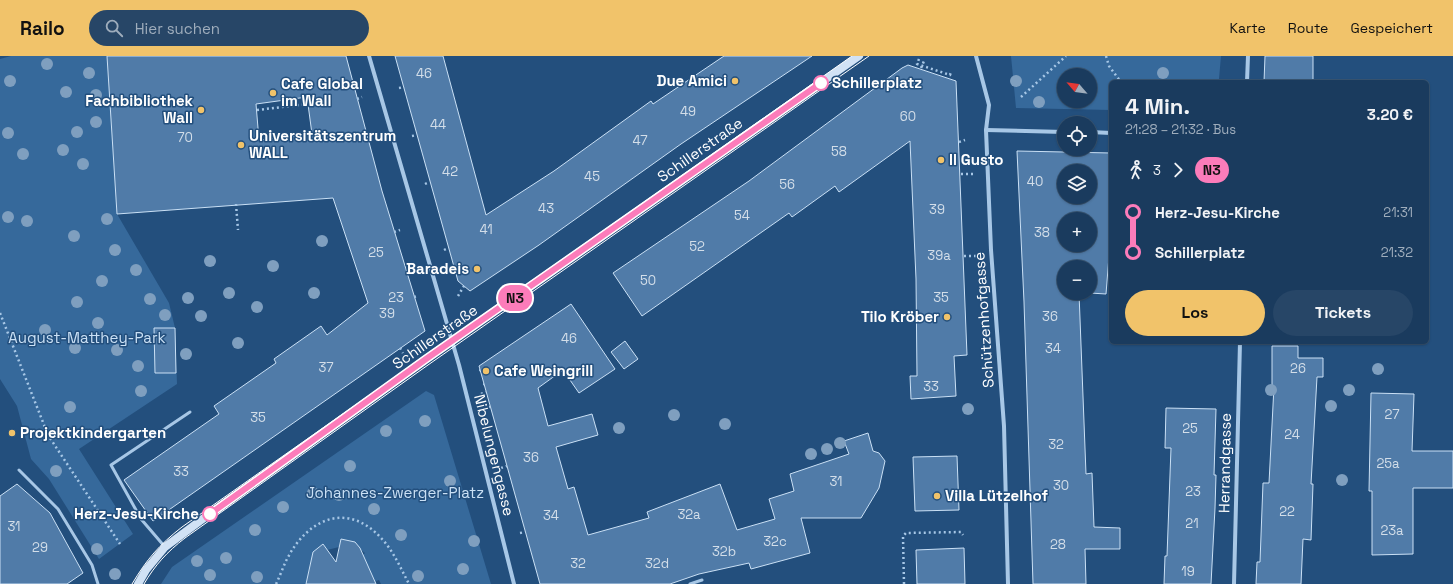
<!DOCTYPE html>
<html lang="de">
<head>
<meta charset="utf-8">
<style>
  :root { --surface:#1a3b5e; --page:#274667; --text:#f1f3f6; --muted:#9fadbc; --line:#385573; --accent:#f1c36a }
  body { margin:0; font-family:"Space Grotesk",sans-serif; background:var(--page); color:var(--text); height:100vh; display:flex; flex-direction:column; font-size:15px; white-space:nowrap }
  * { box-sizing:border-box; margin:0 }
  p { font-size:13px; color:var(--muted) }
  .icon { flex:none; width:22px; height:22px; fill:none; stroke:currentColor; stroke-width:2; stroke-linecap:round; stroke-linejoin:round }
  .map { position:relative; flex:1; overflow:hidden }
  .sheet { position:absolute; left:1109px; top:24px; width:320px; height:264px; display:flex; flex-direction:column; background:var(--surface); border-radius:6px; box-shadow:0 1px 3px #0004,0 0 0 1px var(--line) }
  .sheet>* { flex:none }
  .badge { padding:0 8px; border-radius:13px; font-size:14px; line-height:26px }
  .needle { width:26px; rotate:298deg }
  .fabs { position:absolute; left:1057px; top:12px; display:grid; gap:8px }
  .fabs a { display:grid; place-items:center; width:40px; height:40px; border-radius:50%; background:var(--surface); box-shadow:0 1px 3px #0004,0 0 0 1px var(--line); font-size:20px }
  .map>.badge { position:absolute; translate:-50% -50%; box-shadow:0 0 0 2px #fff }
  .legs { display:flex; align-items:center; gap:6px; height:44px; padding:0 16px; font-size:13px }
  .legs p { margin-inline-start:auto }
  .overview { display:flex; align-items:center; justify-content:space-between; height:68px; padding:0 16px }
  h1 { font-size:22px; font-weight:700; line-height:30px }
  .action { display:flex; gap:8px; margin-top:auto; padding:8px 16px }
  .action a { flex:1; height:46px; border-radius:24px; background:var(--accent); color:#111; font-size:16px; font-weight:700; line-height:46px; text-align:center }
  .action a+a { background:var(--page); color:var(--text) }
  ul { padding:0 16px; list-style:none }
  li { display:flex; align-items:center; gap:14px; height:40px; font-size:15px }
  li i { display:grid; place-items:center; width:6px; height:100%; margin:0 5px; background:currentColor }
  li i::after { content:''; width:10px; height:10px; margin:-5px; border:3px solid; border-radius:50%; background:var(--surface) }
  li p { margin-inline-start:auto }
  li:first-child i { background:linear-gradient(#0000 50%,currentColor 0) }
  li:last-child i { background:linear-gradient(currentColor 50%,#0000 0) }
  header { display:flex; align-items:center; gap:24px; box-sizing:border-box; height:56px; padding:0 20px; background:var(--accent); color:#111 }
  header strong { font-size:19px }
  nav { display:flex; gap:22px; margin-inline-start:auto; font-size:14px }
  .search { width:280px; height:36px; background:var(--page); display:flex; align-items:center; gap:10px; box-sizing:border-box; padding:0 14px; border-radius:22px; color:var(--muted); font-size:15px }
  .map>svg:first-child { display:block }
  .green { fill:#36699b; fill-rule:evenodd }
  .building { fill:#507ba8; stroke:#cae0f5; fill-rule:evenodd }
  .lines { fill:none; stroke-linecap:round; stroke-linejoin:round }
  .path { stroke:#a7c7e6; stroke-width:2.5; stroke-dasharray:2 3; stroke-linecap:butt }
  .service { stroke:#a7c7e6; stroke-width:3 }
  .minor { stroke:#a7c7e6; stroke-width:4 }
  .secondary { stroke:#d1e2f5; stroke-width:8 }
  .tram { stroke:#fff; stroke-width:1 }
  .tree { fill:#7f9fbf }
  .line-1-casing { stroke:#fff; stroke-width:9 }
  .line-1 { stroke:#fc7cba; stroke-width:6 }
  .poi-dot { fill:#f1c36a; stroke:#234f7d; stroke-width:1.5 }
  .stop-1-dot { fill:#fff; stroke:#fc7cba; stroke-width:2 }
  .labels { text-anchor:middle; stroke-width:3; stroke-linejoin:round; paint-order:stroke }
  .number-label { font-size:13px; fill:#d3dee9 }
  .poi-label { font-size:15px; font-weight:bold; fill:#fff; stroke:#234f7d; text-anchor:start }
  .stop-label { font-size:15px; font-weight:bold; fill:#fff; stroke:#234f7d; text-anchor:start }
  .street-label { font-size:15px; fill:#fff; stroke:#234f7d }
  .park-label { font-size:15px; fill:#cae0f5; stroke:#234f7d }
</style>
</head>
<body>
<header>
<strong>Railo</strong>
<div class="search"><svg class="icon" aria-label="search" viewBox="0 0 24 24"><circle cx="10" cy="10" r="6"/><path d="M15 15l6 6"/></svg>Hier suchen</div>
<nav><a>Karte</a><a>Route</a><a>Gespeichert</a></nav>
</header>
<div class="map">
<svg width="1453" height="528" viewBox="0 0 1453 528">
  <rect width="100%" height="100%" fill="#234f7d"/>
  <!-- green -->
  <g class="green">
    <path d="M11,0H107L117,158L169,247L175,272L177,328L79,393L133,478L99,503L49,423L31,403L17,350L0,323V3Z"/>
    <path d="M1011,0H1221L1219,23H1193V26H1111V54L1016,52ZM1064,19H1090V45H1064Z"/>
    <path d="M426,335L434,339L491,528H381L379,524L376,525V528H365L358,503L365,497L361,494L355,499L341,484L339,491L327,494L323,488L319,491L317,509L310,508L309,514L316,515L309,528H161L172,511Z"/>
  </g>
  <!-- building -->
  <g class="building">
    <path d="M107,0H346L382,135L425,275L153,465L124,424L219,358L214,350L276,307L274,303L321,270L327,279L368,247L333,142L117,158ZM307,41L312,78L259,84L256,48Z"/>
    <path d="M395,0H443L486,159L554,115L651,45L653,48L724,0H812L681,88L539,189L470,235L458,225Z"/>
    <path d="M1265,0H1313V26H1264Z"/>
    <path d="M908,9L956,25L967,299L954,300L956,340L911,343L910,320H917L916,223L910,85L839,136L835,130L792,161L789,157L642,260L613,217L749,125L902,12Z"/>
    <path d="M1017,95L1111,97V175L1106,238L1090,237V211H1064V237H1079L1086,418L1092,417L1094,471L1120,472V493H1085L1086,528H1033L1024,246ZM1064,115H1090V141H1064ZM1064,163H1090V189H1064Z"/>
    <path d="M571,248L615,313L579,337L563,314L538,332L548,370L592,358L598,379L556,391L568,433L574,431L588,479L649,462L647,456L720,428L737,474L775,463L769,443L794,435L790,418L849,398L844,385L868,377L873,395L879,397L885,405L879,432L861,462H801L810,497L751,513L749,507L699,518L670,528H540L479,310Z"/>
    <path d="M154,272H175L176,317H155Z"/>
    <path d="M625,285L638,303L624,313L611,296Z"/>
    <path d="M1272,290H1298V302H1323V321H1317L1311,428H1313L1311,484L1303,483L1301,528H1256L1257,506H1260L1263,427H1269L1274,330H1272Z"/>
    <path d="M1371,337L1414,338L1412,395H1453V432H1413V498L1372,499V435H1369Z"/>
    <path d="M1166,352L1216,353L1214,419H1216L1215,452L1211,528H1164L1165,500H1167L1171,392H1165Z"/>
    <path d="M957,400L959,454L915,455L913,401Z"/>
    <path d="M17,428L50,457L83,517L67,528H0V440Z"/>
    <path d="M341,483L355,486L360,492L376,528H306L313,496L323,488L336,506Z"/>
    <path d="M964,492L965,528H917L916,494Z"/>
  </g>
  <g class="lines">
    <!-- path -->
    <g class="path">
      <path d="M1106,0L1109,10L1121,26"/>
      <path d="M919,3L917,8L950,19L951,16"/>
      <path d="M921,12L924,5"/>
      <path d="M399,32L404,31"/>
      <path d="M1021,41L1066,0"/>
      <path d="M357,43L362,41"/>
      <path d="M257,54L308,48"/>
      <path d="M412,80L417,79"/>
      <path d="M959,86L965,84"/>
      <path d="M961,118H974"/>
      <path d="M425,128L429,126"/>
      <path d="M236,148L238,174"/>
      <path d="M394,176L400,174"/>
      <path d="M444,194L448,192"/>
      <path d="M964,200H977"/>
      <path d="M458,240L464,230"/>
      <path d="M414,241L418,240"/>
      <path d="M0,257L48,379L120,488"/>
      <path d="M400,292L403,297"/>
      <path d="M479,314H480"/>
      <path d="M483,328H484"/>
      <path d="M481,338L486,336"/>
      <path d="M489,351H490"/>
      <path d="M501,412L507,410"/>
      <path d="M520,477L525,476"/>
      <path d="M276,528C280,520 283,511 287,503C308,462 348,445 382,483C394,496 401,513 409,528"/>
      <path d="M904,528L903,480L906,477L961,476L963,479"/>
    </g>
    <!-- service -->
    <g class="service">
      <path d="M19,414L58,453L92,509L98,528"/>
      <path d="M165,491L141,463L111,409L190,356"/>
      <path d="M690,528L702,524"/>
    </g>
    <!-- minor -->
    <g class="minor">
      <path d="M369,0L459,309L514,528"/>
      <path d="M976,0L989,49L986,74L991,194L1004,370L1008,528"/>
      <path d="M1247,26L1248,0"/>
      <path d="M986,74L1064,76"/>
      <path d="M1090,76L1111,77"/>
      <path d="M1234,528L1240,286"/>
    </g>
    <!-- secondary -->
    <path class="secondary" d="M138,528L146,514L165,491L208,459L426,303L859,0"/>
    <!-- tram -->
    <g class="tram">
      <path d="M132,528C147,503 159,489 182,471L852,0"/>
      <path d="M144,528C155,509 167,496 185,482L428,309L869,0"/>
    </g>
  </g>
  <!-- trees -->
  <g class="tree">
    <circle cx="47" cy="8" r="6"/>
    <circle cx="89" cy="17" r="6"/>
    <circle cx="1163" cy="17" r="6"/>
    <circle cx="10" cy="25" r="6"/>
    <circle cx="1016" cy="25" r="6"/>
    <circle cx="66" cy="36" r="6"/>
    <circle cx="96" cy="39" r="6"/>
    <circle cx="1039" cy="46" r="6"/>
    <circle cx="96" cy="66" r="6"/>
    <circle cx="77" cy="76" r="6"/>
    <circle cx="8" cy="77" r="6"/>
    <circle cx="63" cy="94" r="6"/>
    <circle cx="23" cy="98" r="6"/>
    <circle cx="83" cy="108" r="6"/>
    <circle cx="8" cy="161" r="6"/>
    <circle cx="107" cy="163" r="6"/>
    <circle cx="27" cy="165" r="6"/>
    <circle cx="74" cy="180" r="6"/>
    <circle cx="322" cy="185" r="6"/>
    <circle cx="115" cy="194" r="6"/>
    <circle cx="210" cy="205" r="6"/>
    <circle cx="273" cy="210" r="6"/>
    <circle cx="136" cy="214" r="6"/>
    <circle cx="102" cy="225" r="6"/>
    <circle cx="229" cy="237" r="6"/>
    <circle cx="314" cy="237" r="6"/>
    <circle cx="188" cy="242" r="6"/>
    <circle cx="150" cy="243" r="6"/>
    <circle cx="77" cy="246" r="6"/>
    <circle cx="257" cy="251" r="6"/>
    <circle cx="165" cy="259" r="6"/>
    <circle cx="201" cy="260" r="6"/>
    <circle cx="98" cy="267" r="6"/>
    <circle cx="45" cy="274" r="6"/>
    <circle cx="238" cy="287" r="6"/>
    <circle cx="75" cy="292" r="6"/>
    <circle cx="117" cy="294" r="6"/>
    <circle cx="186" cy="298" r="6"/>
    <circle cx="138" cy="310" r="6"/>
    <circle cx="1378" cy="313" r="6"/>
    <circle cx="1271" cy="334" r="6"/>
    <circle cx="1349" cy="334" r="6"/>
    <circle cx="141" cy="335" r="6"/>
    <circle cx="1331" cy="350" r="6"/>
    <circle cx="70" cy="351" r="6"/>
    <circle cx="968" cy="353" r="6"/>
    <circle cx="674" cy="359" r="6"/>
    <circle cx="425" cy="365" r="6"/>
    <circle cx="725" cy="368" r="6"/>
    <circle cx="619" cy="372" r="6"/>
    <circle cx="386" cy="375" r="6"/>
    <circle cx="840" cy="387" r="6"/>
    <circle cx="827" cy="393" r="6"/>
    <circle cx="811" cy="398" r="6"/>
    <circle cx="350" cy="410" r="6"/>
    <circle cx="56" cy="415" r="6"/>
    <circle cx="1342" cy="424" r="6"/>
    <circle cx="450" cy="425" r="6"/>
    <circle cx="313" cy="437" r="6"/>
    <circle cx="339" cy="439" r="6"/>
    <circle cx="283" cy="451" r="6"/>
    <circle cx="374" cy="453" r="6"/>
    <circle cx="255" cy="474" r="6"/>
    <circle cx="401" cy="479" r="6"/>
    <circle cx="474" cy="485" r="6"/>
    <circle cx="97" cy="493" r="6"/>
    <circle cx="226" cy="502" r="6"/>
    <circle cx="197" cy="505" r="6"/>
    <circle cx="463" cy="513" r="6"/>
    <circle cx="115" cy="518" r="6"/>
    <circle cx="210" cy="519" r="6"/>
    <circle cx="418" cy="520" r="6"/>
    <circle cx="257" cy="521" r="6"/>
  </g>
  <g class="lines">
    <defs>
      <path id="line-1" d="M210,458L426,303L821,27"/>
    </defs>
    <!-- line-1 casing -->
    <use href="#line-1" class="line-1-casing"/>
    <!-- line-1 -->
    <use href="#line-1" class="line-1"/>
  </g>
  <!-- markers -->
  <g class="poi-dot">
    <circle cx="735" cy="25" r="4"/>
    <circle cx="273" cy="37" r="4"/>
    <circle cx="201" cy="54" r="4"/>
    <circle cx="241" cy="89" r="4"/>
    <circle cx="941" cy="104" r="4"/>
    <circle cx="477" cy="213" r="4"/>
    <circle cx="947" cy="261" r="4"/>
    <circle cx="486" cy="315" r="4"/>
    <circle cx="12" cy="377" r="4"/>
    <circle cx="937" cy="440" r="4"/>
  </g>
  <g class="stop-1-dot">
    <circle cx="821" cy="27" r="7"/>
    <circle cx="210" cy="458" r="7"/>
  </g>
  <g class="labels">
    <!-- number labels -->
    <g class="number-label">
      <text x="424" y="22">46</text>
      <text x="688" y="60">49</text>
      <text x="908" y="65">60</text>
      <text x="438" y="73">44</text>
      <text x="185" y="86">70</text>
      <text x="640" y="89">47</text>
      <text x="839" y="100">58</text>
      <text x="450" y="120">42</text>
      <text x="592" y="125">45</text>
      <text x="1035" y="130">40</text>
      <text x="787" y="133">56</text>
      <text x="546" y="157">43</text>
      <text x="937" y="158">39</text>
      <text x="742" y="164">54</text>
      <text x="486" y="178">41</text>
      <text x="1042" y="181">38</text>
      <text x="697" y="195">52</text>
      <text x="376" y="201">25</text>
      <text x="939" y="204">39a</text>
      <text x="648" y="229">50</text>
      <text x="396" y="246">23</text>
      <text x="941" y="246">35</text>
      <text x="387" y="262">39</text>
      <text x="1050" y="265">36</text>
      <text x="569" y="287">46</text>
      <text x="1053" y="297">34</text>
      <text x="326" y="316">37</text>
      <text x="1298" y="317">26</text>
      <text x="931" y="335">33</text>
      <text x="1392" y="363">27</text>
      <text x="258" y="366">35</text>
      <text x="1190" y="377">25</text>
      <text x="1292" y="383">24</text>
      <text x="1056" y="393">32</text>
      <text x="531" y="406">36</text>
      <text x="1388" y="412">25a</text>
      <text x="181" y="420">33</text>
      <text x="836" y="430">31</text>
      <text x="1061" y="434">30</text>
      <text x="1193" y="440">23</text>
      <text x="1287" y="460">22</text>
      <text x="689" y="463">32a</text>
      <text x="551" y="464">34</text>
      <text x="1192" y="472">21</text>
      <text x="14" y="475">31</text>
      <text x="1392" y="479">23a</text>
      <text x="775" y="490">32c</text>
      <text x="1058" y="493">28</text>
      <text x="40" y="496">29</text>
      <text x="724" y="500">32b</text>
      <text x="578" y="512">32</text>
      <text x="657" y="512">32d</text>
      <text x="1188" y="520">19</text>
    </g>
    <!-- poi labels -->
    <g class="poi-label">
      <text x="727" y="30" text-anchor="end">Due Amici</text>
      <text x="281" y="33">Cafe Global<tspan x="281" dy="17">im Wall</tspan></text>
      <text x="193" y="50" text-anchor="end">Fachbibliothek<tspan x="193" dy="17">Wall</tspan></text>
      <text x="249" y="85">Universitätszentrum<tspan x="249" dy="17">WALL</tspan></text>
      <text x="949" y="109">Il Gusto</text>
      <text x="469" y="218" text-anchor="end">Baradeis</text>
      <text x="939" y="266" text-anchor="end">Tilo Kröber</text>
      <text x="494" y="320">Cafe Weingrill</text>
      <text x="20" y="382">Projektkindergarten</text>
      <text x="945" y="445">Villa Lützelhof</text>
    </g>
    <!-- stop labels -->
    <g class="stop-label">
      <text x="832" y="32">Schillerplatz</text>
      <text x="199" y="463" text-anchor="end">Herz-Jesu-Kirche</text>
    </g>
    <!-- street labels -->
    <g class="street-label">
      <text transform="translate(700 94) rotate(-35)" y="5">Schillerstraße</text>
      <text transform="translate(984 264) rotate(-94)" y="5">Schützenhofgasse</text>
      <text transform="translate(435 281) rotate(-35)" y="5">Schillerstraße</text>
      <text transform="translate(494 399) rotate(76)" y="5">Nibelungengasse</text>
      <text transform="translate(1225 407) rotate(-89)" y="5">Herrandgasse</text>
    </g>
    <!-- park labels -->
    <g class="park-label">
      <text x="87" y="287">August-Matthey-Park</text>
      <text x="395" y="442">Johannes-Zwerger-Platz</text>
    </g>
  </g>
</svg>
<div class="fabs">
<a><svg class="needle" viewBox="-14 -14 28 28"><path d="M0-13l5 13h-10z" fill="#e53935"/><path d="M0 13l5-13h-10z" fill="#9fadbc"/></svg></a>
<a><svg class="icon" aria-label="locate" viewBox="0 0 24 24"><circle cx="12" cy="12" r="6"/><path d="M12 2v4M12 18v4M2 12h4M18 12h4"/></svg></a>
<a><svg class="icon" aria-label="layers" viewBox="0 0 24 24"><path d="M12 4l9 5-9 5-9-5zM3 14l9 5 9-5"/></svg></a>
<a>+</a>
<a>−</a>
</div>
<b class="badge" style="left:515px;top:242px;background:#fc7cba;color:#111">N3</b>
<section class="sheet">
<div class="overview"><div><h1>4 Min.</h1><p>21:28 – 21:32 · Bus</p></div><b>3.20 €</b></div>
<div class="legs"><svg class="icon" aria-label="walk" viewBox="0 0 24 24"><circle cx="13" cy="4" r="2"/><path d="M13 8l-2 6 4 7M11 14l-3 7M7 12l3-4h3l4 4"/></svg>3<svg class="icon" aria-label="forward" viewBox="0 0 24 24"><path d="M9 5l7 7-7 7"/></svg><b class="badge" style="background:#fc7cba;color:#111">N3</b></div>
<ul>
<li><i style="color:#fc7cba"></i><b>Herz-Jesu-Kirche</b><p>21:31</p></li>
<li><i style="color:#fc7cba"></i><b>Schillerplatz</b><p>21:32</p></li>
</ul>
<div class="action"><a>Los</a><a>Tickets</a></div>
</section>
</div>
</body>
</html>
